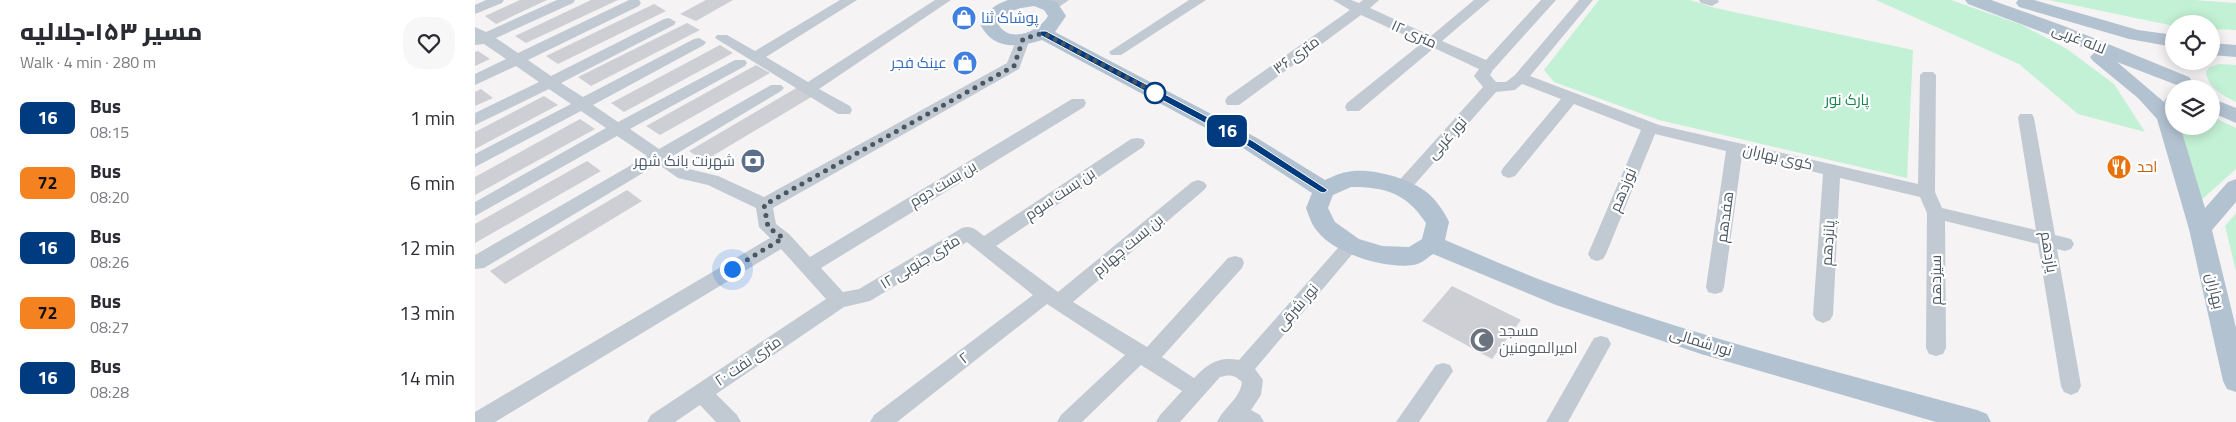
<!DOCTYPE html>
<html lang="en">
<head>
<meta charset="utf-8">
<style>
  :root { --surface:#fff; --page:#f7f7f7; --text:#2b2b33; --muted:#7c7c81 }
  body { margin:0; font-family:"Titillium Web",Cairo,sans-serif; background:var(--page); color:var(--text); height:100vh; display:flex; flex-direction:column; font-size:19px; white-space:nowrap }
  * { box-sizing:border-box; margin:0 }
  p { font-size:16px; color:var(--muted) }
  .icon { flex:none; width:28px; height:28px; fill:none; stroke:currentColor; stroke-width:2; stroke-linecap:round; stroke-linejoin:round }
  .map { position:relative; flex:1; overflow:hidden }
  .panel { display:flex; flex-direction:column; background:var(--surface); width:475px }
  .panel>* { flex:none }
  .badge { padding:0 10px; border-radius:8px; font-size:18px; line-height:32px }
  .controls { position:absolute; left:1690px; top:15px; display:grid; gap:10px }
  .controls a { display:grid; place-items:center; width:55px; height:55px; border-radius:50%; background:var(--surface); box-shadow:0 2px 12px #0003; font-size:25px }
  .you { position:absolute; width:25px; height:25px; margin:-12px; border:4px solid #fff; border-radius:50%; background:#1a73e8; box-shadow:0 0 0 8px #1a73e833 }
  .map>.badge { position:absolute; translate:-50% -50%; box-shadow:0 0 0 2px #fff }
  .round { display:grid; place-items:center; flex:none; width:52px; height:52px; border-radius:20px; background:var(--page) }
  .summary { display:flex; align-items:center; justify-content:space-between; height:85px; padding:0 20px }
  h1 { font-size:24px; font-weight:800; line-height:38px }
  ul { padding:0; list-style:none }
  li { display:flex; align-items:center; gap:15px; height:65px; padding:0 20px }
  li div { flex:1 }
  li b { display:block; font-size:19px }
  li em { font-style:normal }
  li .badge { min-width:55px; font-weight:700; text-align:center }
  main { display:flex; flex:1; min-height:0 }
  .map>svg:first-child { display:block }
  .green { fill:#c3f1d5 }
  .building { fill:#cdcfd5 }
  .lines { fill:none; stroke-linecap:round; stroke-linejoin:round }
  .minor { fill:#c1cad2; fill-rule:evenodd }
  .major { fill:#b3c2d1; fill-rule:evenodd }
  .line { fill:#003b80; stroke:#fff }
  .walk { stroke:#4a5661; stroke-width:5; stroke-dasharray:0 9 }
  .stop-dot { fill:#fff; stroke:#003b80; stroke-width:2.5 }
  .labels { text-anchor:middle; stroke-width:4.5; stroke-linejoin:round; paint-order:stroke }
  .shop-label { font-size:15px; fill:#366cbe; stroke:#fff; text-anchor:start }
  .street-label { font-size:15px; fill:#4a5661; stroke:#fff }
  .park-label { font-size:15px; fill:#17864f; stroke:#fff }
  .service-label { font-size:15px; fill:#4e5e75; stroke:#fff; text-anchor:end }
  .food-label { font-size:15px; fill:#c56008; stroke:#fff; text-anchor:start }
  .worship-label { font-size:15px; fill:#5b616d; stroke:#fff; text-anchor:start }
</style>
</head>
<body>
<main>
<section class="panel">
<div class="summary"><div><h1>مسیر ۱۵۳-جلالیه</h1><p>Walk · 4 min · 280 m</p></div><a class="round"><svg class="icon" aria-label="heart" viewBox="0 0 24 24"><path d="M12 20l-8-8c-3-5 5-10 8-4 3-6 11-1 8 4z"/></svg></a></div>
<ul>
<li><span class="badge" style="background:#003b80;color:#fff">16</span><div><b>Bus</b><p>08:15</p></div><em>1 min</em></li>
<li><span class="badge" style="background:#f58220;color:#111">72</span><div><b>Bus</b><p>08:20</p></div><em>6 min</em></li>
<li><span class="badge" style="background:#003b80;color:#fff">16</span><div><b>Bus</b><p>08:26</p></div><em>12 min</em></li>
<li><span class="badge" style="background:#f58220;color:#111">72</span><div><b>Bus</b><p>08:27</p></div><em>13 min</em></li>
<li><span class="badge" style="background:#003b80;color:#fff">16</span><div><b>Bus</b><p>08:28</p></div><em>14 min</em></li>
</ul>
</section>
<div class="map">
<svg width="1761" height="422" viewBox="0 0 1761 422">
  <rect width="100%" height="100%" fill="#f5f3f3"/>
  <!-- green -->
  <g class="green">
    <path d="M1124,0H1215L1240,8L1438,50L1432,178L1184,120L1079,82L1069,70Z"/>
    <path d="M1401,0H1476L1547,25L1592,49L1639,84L1670,132L1603,114L1544,64Z"/>
    <path d="M1574,0H1719L1761,3V30L1736,29V24H1699V26Z"/>
    <path d="M1744,64L1761,65V102C1748,96 1733,87 1731,72L1735,67Z"/>
    <path d="M1736,116L1761,128V169L1725,201L1704,126H1736Z"/>
    <path d="M1761,213V271L1750,226Z"/>
  </g>
  <!-- building -->
  <g class="building">
    <path d="M45,0H72L21,24L10,16Z"/>
    <path d="M116,0H143L51,43L40,36Z"/>
    <path d="M231,0H258L221,21L205,14Z"/>
    <path d="M179,4L191,11L83,64L71,56Z"/>
    <path d="M212,23L225,30L116,86L103,77Z"/>
    <path d="M245,45L258,53L149,112L136,103Z"/>
    <path d="M3,51L15,59L0,66V52Z"/>
    <path d="M281,65L295,73L185,135L171,126Z"/>
    <path d="M323,87L338,96L229,161L214,151Z"/>
    <path d="M6,89L18,98L0,106V92Z"/>
    <path d="M69,96L83,105L0,149V132Z"/>
    <path d="M105,119L120,129L0,195V177Z"/>
    <path d="M112,161L126,171L0,243V224Z"/>
    <path d="M152,190L167,201L30,284L15,271Z"/>
    <path d="M977,286L1046,320L1017,359L947,321Z"/>
  </g>
  <g class="lines">
    <!-- minor -->
    <g class="minor">
      <path d="M11,0H29L27,3L0,14V5Z"/>
      <path d="M82,0H100L98,3L21,38L43,53L154,0H164L166,3L164,6L53,60L76,76L189,19L194,18L201,22L199,25L86,83L108,97L219,39L224,38L231,42L229,45L118,105L143,122L260,60H270L272,63L270,66L155,129L184,149L296,85H306L309,88L306,91L196,157L214,169L243,176L289,197L532,63L543,36H553L555,39L544,69L298,208L301,224L314,234L335,257L597,99H609L611,103L609,107L346,268L368,292L384,289L487,228C497,225 501,230 509,236L656,139L662,138L668,139L670,143L668,147L521,246L583,292L717,182L723,180L729,182L732,186L729,190L598,302L672,347L753,258L760,256L767,258L769,263L767,268L687,357L719,378C732,364 744,356 764,360L870,240L876,238L882,240L885,245L780,369L788,380L786,395L776,410L785,415L789,422H742C749,407 765,399 767,382C760,375 755,374 745,377L705,422H681L685,415L707,391L666,365L607,422H582L586,415L650,355L572,304L422,422H395L399,415L558,295L492,242L395,301L369,307L241,394L262,415L266,422H241L225,405L200,422H172L176,415L351,299L306,249L20,422H0V412L295,238L284,227L281,208L233,185L203,178L183,164L9,268L0,269V255L172,156L142,136L0,216V202L131,128L106,111L0,167V154L96,104L74,89L0,125V113L64,82L41,66L0,85V74L31,59L9,44L0,45V27L11,32Z"/>
      <path d="M365,0H382L291,57L333,82L460,0H476L344,89L375,106L377,110L375,114H363L240,38L242,35H252L280,51Z"/>
      <path d="M577,0H594L581,9H571L569,6Z"/>
      <path d="M714,0H731L646,55H636L634,52Z"/>
      <path d="M858,0H876L884,3L888,0H904L895,8L956,36L999,0H1015L967,41L1011,60L1066,0H1081L1018,70L1015,75L1021,82H1031L1040,75L1104,0H1118L1055,76L1184,125L1443,184L1445,75L1448,72H1458L1461,75L1460,192L1467,208L1561,230L1543,118L1545,114H1557L1559,118L1580,235L1596,239L1599,244L1596,249L1590,251L1582,249L1606,386L1603,392L1596,395L1589,392L1586,386L1563,244L1470,221L1471,348L1468,354L1461,356L1454,354L1451,348L1452,213L1445,197L1365,178L1358,315L1355,320L1348,323L1341,320L1338,315L1348,174L1267,155L1249,287L1247,292L1240,294L1233,292L1231,287L1251,151L1180,134L1131,254L1128,259L1122,261L1116,259L1113,254L1166,130L1099,104L1040,176L1034,178L1028,176L1026,172L1028,168L1086,99L1047,84L1040,90L1021,92L933,192L927,194L921,192L918,188L921,184L1008,87L999,76L1004,69L959,48L884,111H872L870,107L872,103L947,43L886,15L764,105H752L750,101L752,97L875,10Z"/>
      <path d="M1224,0H1243L1244,2L1237,6L1226,3Z"/>
      <path d="M1126,336L1133,338L1136,344L1093,422H1071L1119,338Z"/>
      <path d="M968,363L975,365L978,371L944,422H921L961,365Z"/>
    </g>
    <!-- major -->
    <g class="major">
      <path d="M533,0H575L582,2L591,16L580,32L782,138L850,180C857,177 864,173 872,172C896,167 939,179 956,196C963,203 970,213 974,222L970,240C1013,258 1055,277 1099,292C1231,339 1367,373 1502,410L1512,414L1516,422H1461L1226,354L1081,305L958,254C952,258 946,264 938,265C911,269 860,254 843,232C837,226 834,216 831,208L837,193L768,148L567,40C542,48 518,50 505,24C512,11 519,5 533,0ZM559,6L569,10L573,16C564,32 534,44 523,24C530,10 545,8 559,6ZM876,187C911,187 931,193 951,223L947,239L934,247L907,246L884,239L860,222L853,208L858,195Z"/>
      <path d="M1490,0H1516L1589,26L1714,77L1717,81L1714,85L1707,87L1642,62L1689,102L1692,97L1699,96V126H1705L1730,208L1753,182L1761,179V202L1737,230L1761,328V392L1752,389L1748,381L1714,229L1682,119L1663,98L1618,61L1615,57L1620,52L1493,4Z"/>
      <path d="M1543,0H1559L1663,30L1699,35V47L1654,39L1544,7L1541,3Z"/>
      <path d="M1736,43L1761,45V57L1736,55Z"/>
      <path d="M1736,98L1761,108V123L1736,112Z"/>
    </g>
  </g>
  <!-- line -->
  <path class="line" d="M565,31H571L778,141L853,190L849,193L845,192L771,145L565,35Z"/>
  <g class="lines">
    <!-- walk -->
    <path class="walk" d="M257,269L308,238L293,227L289,205L539,66L548,39L568,33L683,94L680,93"/>
  </g>
  <!-- icons -->
  <defs>
    <symbol id="shop-disc" viewBox="-11 -11 22 22"><circle r="9.5" fill="#3f7fe0" stroke="#fff"/><path d="M-5-2.5h2.3a2.7 3.5 0 0 1 5.4 0H5L5.5 6h-11ZM-1.5-2.5h3a1.5 2.3 0 0 0-3 0Z" fill="#fff"/></symbol>
    <symbol id="bank-disc" viewBox="-11 -11 22 22"><circle r="9.5" fill="#5c6f8a" stroke="#fff"/><path d="M-6-4H6V4H-6ZM0-2.3a2.3 2.3 0 1 0 0 4.6a2.3 2.3 0 1 0 0-4.6Z" fill="#fff"/></symbol>
    <symbol id="restaurant-disc" viewBox="-11 -11 22 22"><circle r="9.5" fill="#e8710a" stroke="#fff"/><path d="M-5-6h1v4h1v-4h1v4h1v-4h1v5L-1.5 .5V6h-2V.5L-5-1ZM5-6V6H3V1.5H1.5Q1.5-4 5-6Z" fill="#fff"/></symbol>
    <symbol id="mosque-disc" viewBox="-11 -11 22 22"><circle r="9.5" fill="#6b7280" stroke="#fff"/><path d="M3.5-4.9A6 6 0 1 0 3.5 4.9A5 5 0 1 1 3.5-4.9Z" fill="#fff"/></symbol>
  </defs>
  <g fill-rule="evenodd">
    <use href="#shop-disc" x="475" y="4" width="28" height="28"/>
    <use href="#shop-disc" x="476" y="49" width="28" height="28"/>
    <use href="#bank-disc" x="264" y="147" width="28" height="28"/>
    <use href="#restaurant-disc" x="1630" y="153" width="28" height="28"/>
    <use href="#mosque-disc" x="993" y="326" width="28" height="28"/>
  </g>
  <!-- markers -->
  <circle class="stop-dot" cx="680" cy="93" r="10"/>
  <g class="labels">
    <!-- shop labels -->
    <g class="shop-label">
      <text x="506" y="23">پوشاک ثنا</text>
      <text x="472" y="68" text-anchor="end">عینک فجر</text>
    </g>
    <!-- street labels -->
    <g class="street-label">
      <text transform="translate(939 34) rotate(24)" y="5">۱۲ متری</text>
      <text transform="translate(1604 39) rotate(22)" y="5">لاله غربی</text>
      <text transform="translate(821 55) rotate(-36)" y="5">۳۶ متری</text>
      <text transform="translate(972 138) rotate(-48)" y="5">نور غربی</text>
      <text transform="translate(1303 157) rotate(13)" y="5">کوی بهاران</text>
      <text transform="translate(468 184) rotate(-31)" y="5">بن بست دوم</text>
      <text transform="translate(1148 190) rotate(-67)" y="5">نوزدهم</text>
      <text transform="translate(585 194) rotate(-34)" y="5">بن بست سوم</text>
      <text transform="translate(1250 217) rotate(-82)" y="5">هفدهم</text>
      <text transform="translate(1353 243) rotate(-86)" y="5">پانزدهم</text>
      <text transform="translate(653 245) rotate(-40)" y="5">بن بست چهارم</text>
      <text transform="translate(1574 252) rotate(81)" y="5">یازدهم</text>
      <text transform="translate(445 262) rotate(-31)" y="5">۱۲ متری جنوبی</text>
      <text transform="translate(1461 280) rotate(-90)" y="5">سیزدهم</text>
      <text transform="translate(1740 291) rotate(77)" y="5">بهاران</text>
      <text transform="translate(822 307) rotate(-49)" y="5">نور شرقی</text>
      <text transform="translate(1226 342) rotate(17)" y="5">نور شمالی</text>
      <text transform="translate(489 358) rotate(-38)" y="5">۲</text>
      <text transform="translate(273 361) rotate(-34)" y="5">۲۰ متری نفت</text>
    </g>
    <!-- park labels -->
    <g class="park-label">
      <text x="1372" y="105">پارک نور</text>
    </g>
    <!-- service labels -->
    <g class="service-label">
      <text x="260" y="166">شهرنت بانک شهر</text>
    </g>
    <!-- food labels -->
    <g class="food-label">
      <text x="1662" y="172">احد</text>
    </g>
    <!-- worship labels -->
    <g class="worship-label">
      <text x="1024" y="336">مسجد<tspan x="1024" dy="17">امیرالمومنین</tspan></text>
    </g>
  </g>
</svg>
<div class="controls">
<a><svg class="icon" aria-label="locate" viewBox="0 0 24 24"><circle cx="12" cy="12" r="6"/><path d="M12 2v4M12 18v4M2 12h4M18 12h4"/></svg></a>
<a><svg class="icon" aria-label="layers" viewBox="0 0 24 24"><path d="M12 4l9 5-9 5-9-5zM3 14l9 5 9-5"/></svg></a>
</div>
<div class="you" style="left:257px;top:269px"></div>
<b class="badge" style="left:752px;top:131px;background:#003b80;color:#fff">16</b>
</div>
</main>
</body>
</html>
